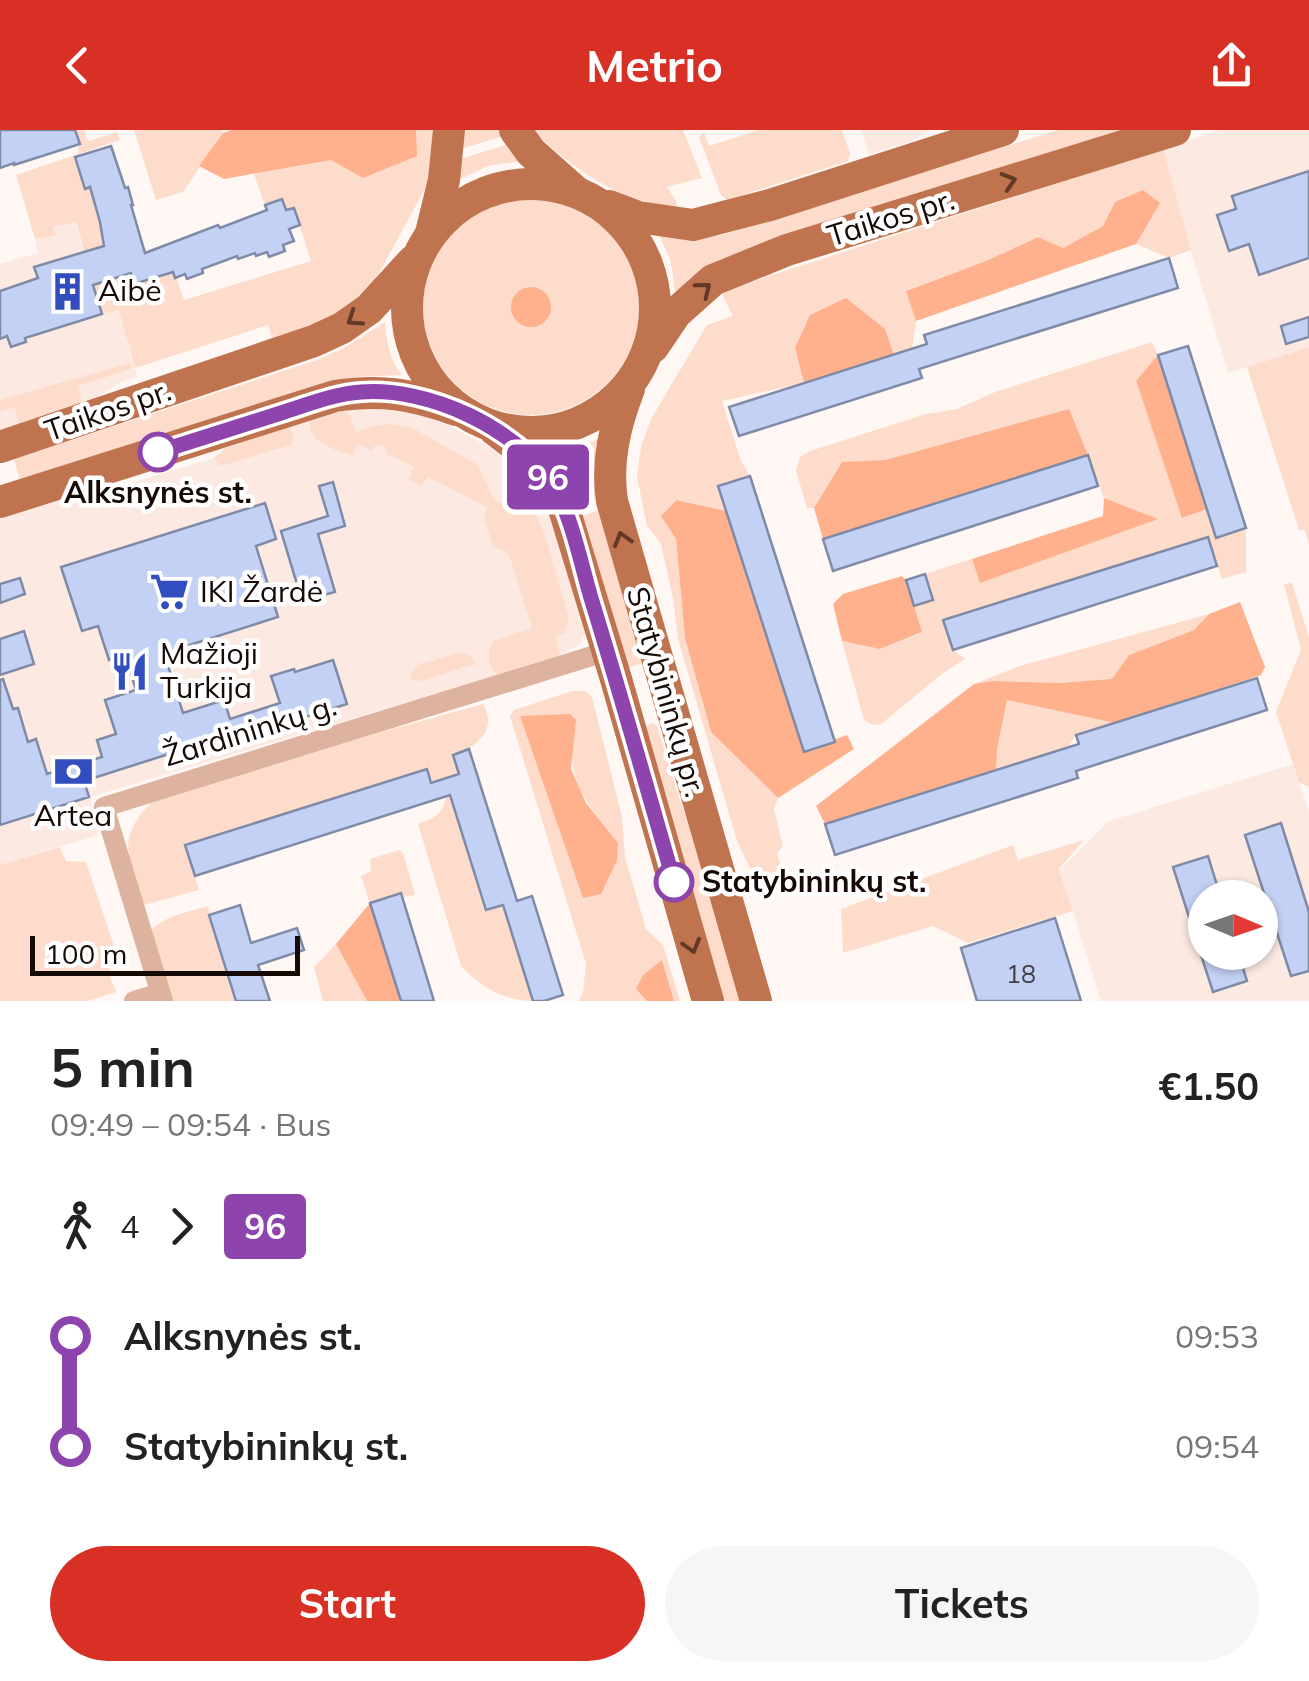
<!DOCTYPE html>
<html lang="en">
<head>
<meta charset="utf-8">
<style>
  :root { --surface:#fff; --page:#f6f6f6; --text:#222; --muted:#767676; --accent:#d93025 }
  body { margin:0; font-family:Mulish,sans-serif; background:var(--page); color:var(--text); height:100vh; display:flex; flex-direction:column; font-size:38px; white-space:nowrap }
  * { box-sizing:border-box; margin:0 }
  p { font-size:32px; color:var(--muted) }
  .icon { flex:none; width:55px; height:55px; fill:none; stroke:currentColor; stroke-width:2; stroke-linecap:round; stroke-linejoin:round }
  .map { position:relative; height:871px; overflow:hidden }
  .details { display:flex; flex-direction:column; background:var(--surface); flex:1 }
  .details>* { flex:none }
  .badge { padding:0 20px; border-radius:8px; font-size:35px; line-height:65px }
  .needle { width:65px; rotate:92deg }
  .buttons { position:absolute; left:1188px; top:750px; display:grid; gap:20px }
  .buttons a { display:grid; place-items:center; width:90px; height:90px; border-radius:50%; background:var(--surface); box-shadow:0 2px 8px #0004; font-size:50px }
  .scale { position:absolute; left:30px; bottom:25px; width:270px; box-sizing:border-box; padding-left:10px; border:5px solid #160a06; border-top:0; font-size:28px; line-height:35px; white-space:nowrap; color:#160a06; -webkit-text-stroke:8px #fff; paint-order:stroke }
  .map>.badge { position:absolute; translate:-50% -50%; box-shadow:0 0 0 5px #fff }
  .legs { display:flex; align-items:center; gap:15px; height:110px; padding:0 50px; font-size:32px }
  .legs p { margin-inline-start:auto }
  .summary { display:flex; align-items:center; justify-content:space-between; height:170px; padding:0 50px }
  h1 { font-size:55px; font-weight:700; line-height:75px }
  .primary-button { display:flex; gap:20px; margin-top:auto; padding:20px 50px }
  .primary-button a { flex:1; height:115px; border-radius:60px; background:var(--accent); color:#fff; font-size:40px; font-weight:700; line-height:115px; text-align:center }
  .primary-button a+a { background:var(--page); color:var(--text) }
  ul { padding:0 50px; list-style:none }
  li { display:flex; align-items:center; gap:35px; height:110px; font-size:38px }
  li i { display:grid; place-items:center; width:15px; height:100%; margin:0 12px; background:currentColor }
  li i::after { content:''; width:25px; height:25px; margin:-12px; border:8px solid; border-radius:50%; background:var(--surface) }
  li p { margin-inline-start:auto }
  li:first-child i { background:linear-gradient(#0000 50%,currentColor 0) }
  li:last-child i { background:linear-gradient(currentColor 50%,#0000 0) }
  header { display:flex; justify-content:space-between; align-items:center; height:130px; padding:0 50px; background:var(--accent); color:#fff; font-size:45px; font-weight:700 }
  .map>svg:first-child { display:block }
  .built { fill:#fceae2; fill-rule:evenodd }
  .green { fill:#fedccc; fill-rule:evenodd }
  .forest { fill:#feb18c }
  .building { fill:#c3d1f5; stroke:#7f8aa7; stroke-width:2.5 }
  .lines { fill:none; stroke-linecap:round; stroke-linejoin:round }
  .street { stroke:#ddb29e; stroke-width:20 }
  .primary { stroke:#bf734e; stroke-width:32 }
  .oneway { stroke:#623926 }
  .line-1-casing { stroke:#fff; stroke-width:22 }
  .line-1 { stroke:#8e44ad; stroke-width:15 }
  .stop-1-dot { fill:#fff; stroke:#8e44ad; stroke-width:5 }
  .labels { text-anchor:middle; stroke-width:9; stroke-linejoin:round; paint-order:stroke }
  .number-label { font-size:25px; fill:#413c42 }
  .street-label { font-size:30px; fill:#160a06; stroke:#fff }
  .poi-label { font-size:30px; fill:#160a06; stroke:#fff; text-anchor:start }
  .stop-label { font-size:30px; font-weight:bold; fill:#160a06; stroke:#fff }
</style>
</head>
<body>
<header><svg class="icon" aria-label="back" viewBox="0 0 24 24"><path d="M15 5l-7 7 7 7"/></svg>Metrio<svg class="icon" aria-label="share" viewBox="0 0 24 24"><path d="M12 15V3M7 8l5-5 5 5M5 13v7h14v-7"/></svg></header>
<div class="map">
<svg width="1309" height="871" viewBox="0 0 1309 871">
  <rect width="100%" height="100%" fill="#fff7f4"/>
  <!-- built -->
  <g class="built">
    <path d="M861,0H929L913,11L869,24Z"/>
    <path d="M1221,0H1309V217L1228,243L1173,61L1163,19Z"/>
    <path d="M75,92L102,184L119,179L137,247L120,252L94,269L0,300V134L38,123L35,109L55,106L52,97Z"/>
    <path d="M395,277L440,291L510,328L544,362L586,503L578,516L560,525L498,545L90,667L98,705L0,735V388L63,367H84L214,328L226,318L320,286L353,279Z"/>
    <path d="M1293,634L1309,681V871H1101L1060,740L1109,691ZM1205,768H1260V822H1205Z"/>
  </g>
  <!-- green -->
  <g class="green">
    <path d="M75,0H84L88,11L117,2L120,10L79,24L84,41L80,42L85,58L90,57L98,85L103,91L99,93L104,108L101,109L115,148L131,143L135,154L150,149L148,141L170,131L184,170L311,131L294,78L286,80L282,69L265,75L254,44L331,30L416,26V0H437L431,48L372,156L351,179L274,215L268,195L135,238L119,180L102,184L76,92L53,97L56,106L35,109L16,45L78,24L79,12Z"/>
    <path d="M134,0H221L223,3L183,62L156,70Z"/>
    <path d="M462,0H499L504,6L461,19Z"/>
    <path d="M532,0H683L702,48L667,57L676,71L677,76C621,75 571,37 532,0Z"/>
    <path d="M759,0H842L850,23L848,31L727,70L721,65L699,7L704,2L709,16Z"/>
    <path d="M1058,0H1126L721,129L675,162L671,132L659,105L681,109L722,105Z"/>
    <path d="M509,14L522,31L488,36L458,50L460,29Z"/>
    <path d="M1163,19L1191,120L1169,128L1136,114L1159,73L1115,72L1103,96L1063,118L1037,107L986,131L907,160L916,191L912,219L894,225L885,199L795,218L804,253L722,271L741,331L750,346L719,356L726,381L678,370L676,409L685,508L711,602L778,668L774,679L783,716L777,723L786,753L757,763L753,745L737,711L678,509L673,468L661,414L647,396L637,347L641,317L651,289L707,195L733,186L722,165L732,158Z"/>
    <circle cx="531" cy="177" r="108"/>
    <path d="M385,192C386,210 390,232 402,245L352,247L323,254L20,351L14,329L317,230L344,218Z"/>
    <path d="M1152,212L1158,225L1136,252L1183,388L1207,379L1216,408L1246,398V442L1222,449L1207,407L944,490L953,520L965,529L943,543L880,595L871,594L864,590L842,511L880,519L922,503L914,476L933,470L925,444L972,429L981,452L1156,389L1104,368L1088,325L842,332L814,378H807L796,341L800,327L810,321L926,284L957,279L995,262Z"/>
    <path d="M1309,217V415L1305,400H1299L1247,237Z"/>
    <path d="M130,233L131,239L78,256L82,273L19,294L15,277L0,281V270Z"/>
    <path d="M343,281L350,285L356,302L376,295L391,294L413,298L477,334L495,371L506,375L532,377L544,402L569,488L564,503L556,507L560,525L498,545C487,535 486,524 493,511L532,498L509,425L493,416L484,389L487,377L428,347L422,356L408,350L414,337L387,324L383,315L375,316L372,321L357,314L353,326C334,319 307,313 310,290Z"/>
    <path d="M288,296L293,303L292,315L220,336L214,328L226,318Z"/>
    <path d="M599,309L600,367L575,375L546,325L567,321Z"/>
    <path d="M603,379L647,532L623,539L578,387Z"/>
    <path d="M1292,453L1309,507V657L1299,652L1276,582L1301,520L1284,454Z"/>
    <path d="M1209,484L1194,500L1129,525L1113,549L1059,553L992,551L974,554L1020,536Z"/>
    <path d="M460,522L470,525L475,534L421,551L410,550L411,543L418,535Z"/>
    <path d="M572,561H585L592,567L622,687L625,727L646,799L663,815L680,871H674L662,830L637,859L647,871H579L583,862L586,834L510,586L514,580ZM572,621C571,660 596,683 618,714L534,624Z"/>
    <path d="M1007,570L1115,593L1076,605L1068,617L996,640L997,619Z"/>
    <path d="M483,574C498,600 477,617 453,625L459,644L431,653L426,639L185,715L199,760L144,775C130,732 114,710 151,673L374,604Z"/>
    <path d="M653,593L657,596L679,668L706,737L744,871H720L645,597Z"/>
    <path d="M450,665L486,780L503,775L533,871C504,871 481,857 461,836L418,694C436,686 441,687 446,667Z"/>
    <path d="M1084,710L1059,739L1073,781L968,813L933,796L843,823L841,779L1013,715L1018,730Z"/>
    <path d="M60,717L66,731L86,732L117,825L108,841L116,862L87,871H0V735Z"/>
    <path d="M399,720L403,723L415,765L403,767L401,764L370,773L361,746L371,741L370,729Z"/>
    <path d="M208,776L236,871H171L149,803C162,786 188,782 208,776Z"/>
    <path d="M336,814L367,871H323L314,837Z"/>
  </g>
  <!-- forest -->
  <g class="forest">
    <path d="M232,0H416L417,26L363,48L331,30L224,49L199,36L223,3Z"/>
    <path d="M1143,60L1160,73L1136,114L916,191L906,161L986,131L1038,107L1063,118L1103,96L1115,72Z"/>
    <circle cx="531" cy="177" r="20"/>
    <path d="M846,168L885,199L894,225L804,253L795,218L810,185Z"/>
    <path d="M1158,225L1207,379L1182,388L1136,251Z"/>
    <path d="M1069,279L1088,325L823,409L814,378L842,332L886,330Z"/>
    <path d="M1104,368L1158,389L980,453L972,429L1103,386Z"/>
    <path d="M677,370L726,381L803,621L847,605L854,619L778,668L711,602L685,508L676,409L661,386Z"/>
    <path d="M902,446L906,450L922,502L880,519L842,511L833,474L843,464Z"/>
    <path d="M1240,472L1265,537L1261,545L1115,593L1007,570L997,619L996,640L825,694L816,676L974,554L992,551L1059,553L1112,549L1129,525L1194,500L1209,484Z"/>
    <path d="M570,584L576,590L571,639L586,673L618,713L617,730L601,764L583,768L520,586Z"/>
    <path d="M370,773L401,871H367L336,814Z"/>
    <path d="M662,830L674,871H647L636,859L643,845Z"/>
  </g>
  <!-- building -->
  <g class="building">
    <path d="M0,0H75L80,14L14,35V33L0,38Z"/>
    <path d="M111,16L125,58L128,57L133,75H131L145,123L218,95L220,98L267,80L265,75L282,69L286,80L294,78L300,95L289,99L294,111L283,115L285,121L269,127L267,122L256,126L255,123L238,129L237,126L202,139L203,143L187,149L185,144L175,148L173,142L134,154L131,143L93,155L102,184L25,208L26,212L11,217L7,206L0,209V161L38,148L34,137L104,116L100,92L90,57L85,59L75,27Z"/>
    <path d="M1309,41V128L1259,145L1249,114L1229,121L1217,85L1236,79L1232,66Z"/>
    <path d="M1169,128L1178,158L919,239L922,248L739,306L729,277L927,214L924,205Z"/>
    <path d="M1309,187V207L1286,214L1281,196Z"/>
    <path d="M1188,216L1246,398L1216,408L1158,225Z"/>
    <path d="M1088,325L1098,356L833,441L823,409Z"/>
    <path d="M750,346L835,612L804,622L718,356Z"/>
    <path d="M333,352L345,396L318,404L335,462L302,471L281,401L328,386L319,356Z"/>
    <path d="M265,373L276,409L256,416L278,487L164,523L183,583L224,570L230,589L280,573L271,546L294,539L295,542L333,530L347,574L236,609L235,603L84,651L89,667L0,695V550L3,549L13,579L18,578L28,612L36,609L47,644L102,627L97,610L116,604L105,570L136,560L125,525L109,530L98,496L82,501L61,437Z"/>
    <path d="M1208,407L1217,436L953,520L943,490Z"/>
    <path d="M925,444L933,470L914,476L906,450Z"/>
    <path d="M20,448L25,464L0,473V454Z"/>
    <path d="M24,501L34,534L0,545V509Z"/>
    <path d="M1257,548L1267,580L1076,641L1078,648L835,725L825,694L1079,614L1076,605Z"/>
    <path d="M469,619L517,771L532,766L563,865L544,871H533L503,775L486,780L450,665L195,746L185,715L427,639L431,653L459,644L453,625Z"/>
    <path d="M1281,693L1309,782V841L1291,846L1245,705Z"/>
    <path d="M1208,726L1221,768H1205V781L1189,787L1173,737Z"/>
    <path d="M401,763L434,871H401L370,773Z"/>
    <path d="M240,775L251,813L297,798L304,820L258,835L270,871H236L209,785Z"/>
    <path d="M1055,788L1081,871H977L961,818Z"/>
    <path d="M1200,822H1238L1247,851L1213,862Z"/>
  </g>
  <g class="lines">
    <!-- street -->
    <g class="street">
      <path d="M134,871L160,863"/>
      <path d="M163,871L104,677L608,521"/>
    </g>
    <!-- primary -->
    <g class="primary">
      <path d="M515,0L531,22L575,61"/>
      <circle cx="531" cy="178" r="124"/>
      <path d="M609,76L638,87L693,95L770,75L1003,0"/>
      <path d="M431,103L444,50L449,0"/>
      <path d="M653,217L676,183L713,150L787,120L1175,0"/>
      <path d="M629,259C615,295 606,332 612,371L756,871"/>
      <path d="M495,300L528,325L542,340L561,369L616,549L708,871"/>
      <path d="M0,317L314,211L342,198L369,179L413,131"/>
      <path d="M0,372L335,266C381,259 412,264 456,280"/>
    </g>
  </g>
  <!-- one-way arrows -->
  <defs><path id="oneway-chevron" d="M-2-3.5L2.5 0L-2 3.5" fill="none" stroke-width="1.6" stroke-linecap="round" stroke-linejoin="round" transform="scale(2.5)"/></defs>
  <g class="oneway">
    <use href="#oneway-chevron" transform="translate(1009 51) rotate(-17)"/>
    <use href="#oneway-chevron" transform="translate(704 159) rotate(-39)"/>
    <use href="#oneway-chevron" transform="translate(354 189) rotate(146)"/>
    <use href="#oneway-chevron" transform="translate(622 409) rotate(-106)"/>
    <use href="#oneway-chevron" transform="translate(692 816) rotate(74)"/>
  </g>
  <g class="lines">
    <defs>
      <path id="line-1" d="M158,322C199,309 240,296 281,283C307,275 333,264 361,262C428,257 515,297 552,353C571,383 581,434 591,468C620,562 647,658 674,752"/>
    </defs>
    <!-- line-1 casing -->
    <use href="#line-1" class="line-1-casing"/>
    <!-- line-1 -->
    <use href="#line-1" class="line-1"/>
  </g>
  <!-- icons -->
  <defs>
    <symbol id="building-bare" viewBox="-9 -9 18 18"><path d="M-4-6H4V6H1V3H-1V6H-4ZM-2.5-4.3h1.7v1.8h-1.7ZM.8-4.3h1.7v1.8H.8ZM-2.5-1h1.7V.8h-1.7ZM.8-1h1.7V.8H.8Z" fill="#324dbe" stroke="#fff" stroke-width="2.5" paint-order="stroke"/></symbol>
    <symbol id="supermarket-bare" viewBox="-9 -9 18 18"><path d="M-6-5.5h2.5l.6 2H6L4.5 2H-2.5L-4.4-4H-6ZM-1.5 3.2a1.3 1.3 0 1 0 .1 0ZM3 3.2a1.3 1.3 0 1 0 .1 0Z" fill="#324dbe" stroke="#fff" stroke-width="2.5" paint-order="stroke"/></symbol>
    <symbol id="restaurant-bare" viewBox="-9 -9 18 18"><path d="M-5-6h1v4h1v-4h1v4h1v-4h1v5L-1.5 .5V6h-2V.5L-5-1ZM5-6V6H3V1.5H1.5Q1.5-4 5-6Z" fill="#324dbe" stroke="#fff" stroke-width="2.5" paint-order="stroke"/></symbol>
    <symbol id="bank-bare" viewBox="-9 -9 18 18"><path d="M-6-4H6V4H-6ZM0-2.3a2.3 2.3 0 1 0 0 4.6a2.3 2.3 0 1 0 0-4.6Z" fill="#324dbe" stroke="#fff" stroke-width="2.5" paint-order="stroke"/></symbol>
  </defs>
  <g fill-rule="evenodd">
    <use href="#building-bare" x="40" y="134" width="55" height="55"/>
    <use href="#supermarket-bare" x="142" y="434" width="55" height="55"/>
    <use href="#restaurant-bare" x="102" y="514" width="55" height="55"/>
    <use href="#bank-bare" x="46" y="614" width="55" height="55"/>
  </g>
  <!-- markers -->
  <g class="stop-1-dot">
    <circle cx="158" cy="322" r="18"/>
    <circle cx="674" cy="752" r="18"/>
  </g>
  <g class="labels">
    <!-- number labels -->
    <g class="number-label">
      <text x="1021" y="853">18</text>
    </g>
    <!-- street labels -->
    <g class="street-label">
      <text transform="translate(891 88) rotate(-17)" y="10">Taikos pr.</text>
      <text transform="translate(108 281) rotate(-19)" y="10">Taikos pr.</text>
      <text transform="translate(666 562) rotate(74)" y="10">Statybininkų pr.</text>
      <text transform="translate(250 601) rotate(-17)" y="10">Žardininkų g.</text>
    </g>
    <!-- poi labels -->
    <g class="poi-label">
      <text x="98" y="171">Aibė</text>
      <text x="200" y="472">IKI Žardė</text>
      <text x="160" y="534">Mažioji<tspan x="160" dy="34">Turkija</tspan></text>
      <text x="73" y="696" text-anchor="middle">Artea</text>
    </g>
    <!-- stop labels -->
    <g class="stop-label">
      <text x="158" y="373">Alksnynės st.</text>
      <text x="702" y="762" text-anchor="start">Statybininkų st.</text>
    </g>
  </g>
</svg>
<div class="buttons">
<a><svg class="needle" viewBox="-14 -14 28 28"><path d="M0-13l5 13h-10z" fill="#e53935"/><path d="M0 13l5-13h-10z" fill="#767676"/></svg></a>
</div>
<div class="scale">100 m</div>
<b class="badge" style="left:548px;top:347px;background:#8e44ad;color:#fff">96</b>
</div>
<section class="details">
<div class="summary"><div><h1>5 min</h1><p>09:49 – 09:54 · Bus</p></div><b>€1.50</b></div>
<div class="legs"><svg class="icon" aria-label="walk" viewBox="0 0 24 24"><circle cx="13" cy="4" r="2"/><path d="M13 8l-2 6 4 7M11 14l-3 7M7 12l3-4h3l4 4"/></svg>4<svg class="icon" aria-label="forward" viewBox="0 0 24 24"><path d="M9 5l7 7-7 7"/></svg><b class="badge" style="background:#8e44ad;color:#fff">96</b></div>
<ul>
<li><i style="color:#8e44ad"></i><b>Alksnynės st.</b><p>09:53</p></li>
<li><i style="color:#8e44ad"></i><b>Statybininkų st.</b><p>09:54</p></li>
</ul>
<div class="primary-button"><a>Start</a><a>Tickets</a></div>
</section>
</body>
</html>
